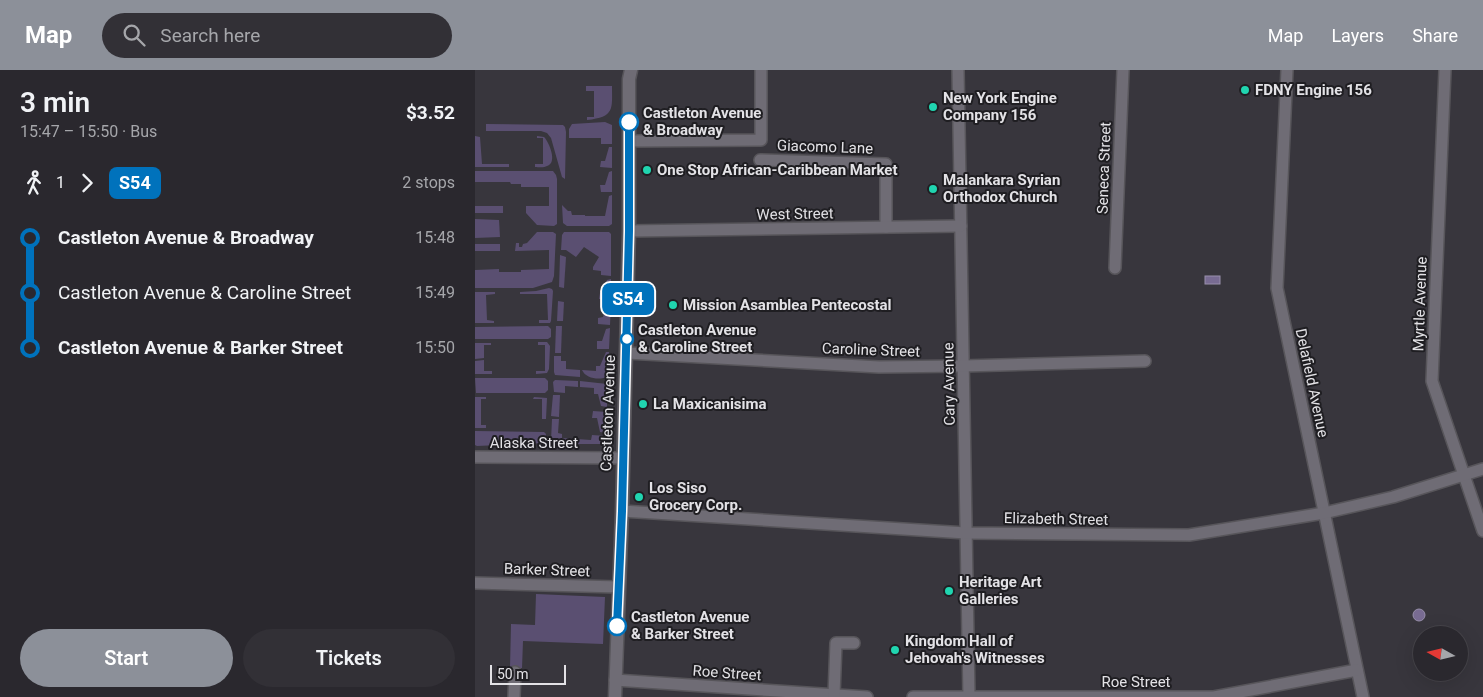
<!DOCTYPE html>
<html lang="en">
<head>
<meta charset="utf-8">
<style>
  :root { --surface:#2a282e; --page:#323036; --text:#f1f3f6; --muted:#a5a6aa; --line:#46444a; --accent:#8c9099 }
  body { margin:0; font-family:Roboto,sans-serif; background:var(--page); color:var(--text); height:100vh; display:flex; flex-direction:column; font-size:19px; white-space:nowrap }
  * { box-sizing:border-box; margin:0 }
  p { font-size:16px; color:var(--muted) }
  .icon { flex:none; width:28px; height:28px; fill:none; stroke:currentColor; stroke-width:2; stroke-linecap:round; stroke-linejoin:round }
  .map { position:relative; flex:1; overflow:hidden }
  .details { display:flex; flex-direction:column; background:var(--surface); width:475px }
  .details>* { flex:none }
  .badge { padding:0 10px; border-radius:8px; font-size:18px; line-height:32px }
  .needle { width:32px; rotate:278deg }
  .fabs { position:absolute; left:938px; top:556px; display:grid; gap:10px }
  .fabs a { display:grid; place-items:center; width:55px; height:55px; border-radius:50%; background:var(--surface); box-shadow:0 5px 20px #0002,0 0 0 1px var(--line); font-size:25px }
  .scale { position:absolute; left:15px; bottom:12px; width:76px; box-sizing:border-box; padding-left:5px; border:2px solid #e3e2e6; border-top:0; font-size:14px; line-height:18px; white-space:nowrap; color:#e3e2e6; -webkit-text-stroke:4px #1f1e22; paint-order:stroke }
  .map>.badge { position:absolute; translate:-50% -50%; box-shadow:0 0 0 2px #fff }
  .legs { display:flex; align-items:center; gap:8px; height:55px; padding:0 20px; font-size:16px }
  .legs p { margin-inline-start:auto }
  .headline { display:flex; align-items:center; justify-content:space-between; height:85px; padding:0 20px }
  h1 { font-size:28px; font-weight:600; line-height:38px }
  .button { display:flex; gap:10px; margin-top:auto; padding:10px 20px }
  .button a { flex:1; height:58px; border-radius:30px; background:var(--accent); color:#fff; font-size:20px; font-weight:600; line-height:58px; text-align:center }
  .button a+a { background:var(--page); color:var(--text) }
  ul { padding:0 20px; list-style:none }
  li { display:flex; align-items:center; gap:18px; height:55px; font-size:19px }
  li i { display:grid; place-items:center; width:8px; height:100%; margin:0 6px; background:currentColor }
  li i::after { content:''; width:12px; height:12px; margin:-6px; border:4px solid; border-radius:50%; background:var(--surface) }
  li p { margin-inline-start:auto }
  li:first-child i { background:linear-gradient(#0000 50%,currentColor 0) }
  li:last-child i { background:linear-gradient(currentColor 50%,#0000 0) }
  header { display:flex; align-items:center; gap:30px; box-sizing:border-box; height:70px; padding:0 25px; background:var(--accent); color:#fff }
  header strong { font-size:24px }
  nav { display:flex; gap:28px; margin-inline-start:auto; font-size:18px }
  .search { width:350px; height:45px; background:var(--page); display:flex; align-items:center; gap:12px; box-sizing:border-box; padding:0 18px; border-radius:28px; color:var(--muted); font-size:19px }
  main { display:flex; flex:1; min-height:0 }
  .map>svg:first-child { display:block }
  .green { fill:#5a4f71 }
  .water { fill:#786b92; stroke:#988fab }
  .lines { fill:none; stroke-linecap:round; stroke-linejoin:round }
  .minor-casing { stroke:#57555a; stroke-width:14 }
  .tertiary-casing { stroke:#57555a; stroke-width:15 }
  .minor { stroke:#6f6c75; stroke-width:11 }
  .tertiary { stroke:#6f6c75; stroke-width:12 }
  .line-1-casing { stroke:#fff; stroke-width:11 }
  .line-1 { stroke:#0072bc; stroke-width:8 }
  .poi-dot { fill:#20d5b0; stroke:#1f1e22; stroke-width:2 }
  .stop-1-dot { fill:#fff; stroke:#0072bc; stroke-width:2.5 }
  .labels { text-anchor:middle; stroke-width:4; stroke-linejoin:round; paint-order:stroke }
  .poi-label { font-size:15px; font-weight:bold; fill:#e3e2e6; stroke:#1f1e22; text-anchor:start }
  .stop-label { font-size:15px; font-weight:bold; fill:#e3e2e6; stroke:#1f1e22; text-anchor:start }
  .street-label { font-size:15px; fill:#e3e2e6; stroke:#1f1e22 }
</style>
</head>
<body>
<header>
<strong>Map</strong>
<div class="search"><svg class="icon" aria-label="search" viewBox="0 0 24 24"><circle cx="10" cy="10" r="6"/><path d="M15 15l6 6"/></svg>Search here</div>
<nav><a>Map</a><a>Layers</a><a>Share</a></nav>
</header>
<main>
<section class="details">
<div class="headline"><div><h1>3 min</h1><p>15:47 – 15:50 · Bus</p></div><b>$3.52</b></div>
<div class="legs"><svg class="icon" aria-label="walk" viewBox="0 0 24 24"><circle cx="13" cy="4" r="2"/><path d="M13 8l-2 6 4 7M11 14l-3 7M7 12l3-4h3l4 4"/></svg>1<svg class="icon" aria-label="forward" viewBox="0 0 24 24"><path d="M9 5l7 7-7 7"/></svg><b class="badge" style="background:#0072bc;color:#fff">S54</b><p>2 stops</p></div>
<ul>
<li><i style="color:#0072bc"></i><b>Castleton Avenue &amp; Broadway</b><p>15:48</p></li>
<li><i style="color:#0072bc"></i><span>Castleton Avenue &amp; Caroline Street</span><p>15:49</p></li>
<li><i style="color:#0072bc"></i><b>Castleton Avenue &amp; Barker Street</b><p>15:50</p></li>
</ul>
<div class="button"><a>Start</a><a>Tickets</a></div>
</section>
<div class="map">
<svg width="1008" height="627" viewBox="0 0 1008 627">
  <rect width="100%" height="100%" fill="#38363d"/>
  <!-- green -->
  <g class="green">
    <path d="M111,16H137C137,39 140,47 112,50V47H119V21H111Z"/>
    <path d="M130,52L137,55V74H126V68H94V59L97,54Z"/>
    <path d="M11,54L88,55L90,57L91,62L90,109L87,107L76,68L72,63L66,61H11Z"/>
    <path d="M0,66L5,67L7,94H34V97H0Z"/>
    <path d="M62,66L69,67C74,72 83,93 72,96C69,98 63,97 60,97V94H68V68H62Z"/>
    <path d="M134,77H137V98L125,97L126,91H130Z"/>
    <path d="M0,101H78L81,105L82,109V154L79,156L62,155L51,143V136H74V117H46V114H36L35,112H0Z"/>
    <path d="M137,101V122H126L125,115H130L134,102Z"/>
    <path d="M137,125V154L134,156H92L88,153L87,135L93,141H96L97,145H110V146H130L134,126Z"/>
    <rect x="0" y="136" width="28" height="7"/>
    <path d="M0,149L24,150L25,167L0,168Z"/>
    <path d="M62,162H78L81,164L79,206L77,212L58,218H0V200L24,199V202H46V200L74,199V180L40,181L41,173H44V177H47L48,174L52,173Z"/>
    <path d="M89,162H134L136,164V206L126,205V201L118,200V197L124,187L109,177L101,187L91,180H86L87,165Z"/>
    <rect x="0" y="174" width="25" height="7"/>
    <path d="M85,185L91,187L89,218L84,217Z"/>
    <path d="M136,209V230L124,229L125,223H129L132,210Z"/>
    <path d="M74,218L77,219L78,221L76,251L75,253H64V250H73L72,224H45V222L61,221Z"/>
    <path d="M0,222H20V224L11,225L12,250L19,251V253H0Z"/>
    <path d="M83,231L89,232L88,251H82Z"/>
    <path d="M134,233H136L135,255L123,254V248L128,247L132,235Z"/>
    <path d="M73,256L76,259V267L73,269H0V257Z"/>
    <path d="M81,256H87L86,283H80Z"/>
    <path d="M135,258L134,279H122V271H127L131,259Z"/>
    <path d="M63,272H72L75,276L74,299L72,303L61,304V301H70V275H63Z"/>
    <path d="M0,273H16V275H9V288L0,289Z"/>
    <path d="M131,282H134L133,307C124,310 111,309 107,300L121,301V296H125Z"/>
    <path d="M79,286H86V291H91V299L105,300V307L80,305L79,302Z"/>
    <path d="M9,290V301H17V304H0V291Z"/>
    <path d="M0,308H70L73,311V320L70,323H1Z"/>
    <path d="M80,310L103,311V317L90,316V323L79,322L78,312Z"/>
    <path d="M105,311L132,314V337L126,336L123,324H119V318L105,317Z"/>
    <path d="M78,325H85L84,347L76,346Z"/>
    <path d="M0,327H11V329H6V355H11V358H0Z"/>
    <path d="M59,327L72,328L71,349H67V329H58Z"/>
    <path d="M118,341L132,342L131,363L125,362L122,348H117Z"/>
    <path d="M77,349H84L83,363L87,364V368L116,370L117,365L131,366V374H79L76,371Z"/>
    <path d="M0,361L69,362L71,364L70,373L2,376L0,375Z"/>
    <path d="M61,524L130,527L128,574L48,571L47,598H35L36,554L60,555Z"/>
  </g>
  <!-- water -->
  <g class="water">
    <rect x="730" y="206" width="15" height="8"/>
    <circle cx="944" cy="545" r="6"/>
  </g>
  <g class="lines">
    <defs>
      <g id="minor">
        <path d="M483,0L494,627"/>
        <path d="M812,0L802,218L888,627"/>
        <path d="M970,0L957,311L1008,461"/>
        <path d="M154,71L286,70V0"/>
        <path d="M285,90L411,94V157"/>
        <path d="M154,161L486,156"/>
        <path d="M640,198L648,0"/>
        <path d="M152,283L404,297L488,296L670,291"/>
        <path d="M0,387L148,388"/>
        <path d="M147,441L491,463L714,465L849,443L918,427L1008,399"/>
        <path d="M0,513L143,517"/>
        <path d="M140,610L392,627"/>
        <path d="M359,625L361,573H379"/>
        <path d="M39,627L40,602"/>
        <path d="M438,627H739L882,600"/>
      </g>
      <path id="tertiary" d="M140,627L147,441L154,161V9L156,0"/>
    </defs>
    <!-- minor casing -->
    <use href="#minor" class="minor-casing"/>
    <!-- tertiary casing -->
    <use href="#tertiary" class="tertiary-casing"/>
    <!-- minor -->
    <use href="#minor" class="minor"/>
    <!-- tertiary -->
    <use href="#tertiary" class="tertiary"/>
  </g>
  <g class="lines">
    <defs>
      <path id="line-1" d="M142,556L147,441L154,161V52"/>
    </defs>
    <!-- line-1 casing -->
    <use href="#line-1" class="line-1-casing"/>
    <!-- line-1 -->
    <use href="#line-1" class="line-1"/>
  </g>
  <!-- markers -->
  <g class="poi-dot">
    <circle cx="770" cy="20" r="5"/>
    <circle cx="458" cy="37" r="5"/>
    <circle cx="172" cy="100" r="5"/>
    <circle cx="458" cy="119" r="5"/>
    <circle cx="198" cy="235" r="5"/>
    <circle cx="168" cy="334" r="5"/>
    <circle cx="164" cy="427" r="5"/>
    <circle cx="474" cy="521" r="5"/>
    <circle cx="420" cy="580" r="5"/>
  </g>
  <g class="stop-1-dot">
    <circle cx="154" cy="52" r="9"/>
    <circle cx="152" cy="269" r="6"/>
    <circle cx="142" cy="556" r="9"/>
  </g>
  <g class="labels">
    <!-- poi labels -->
    <g class="poi-label">
      <text x="780" y="25">FDNY Engine 156</text>
      <text x="468" y="33">New York Engine<tspan x="468" dy="17">Company 156</tspan></text>
      <text x="182" y="105">One Stop African-Caribbean Market</text>
      <text x="468" y="115">Malankara Syrian<tspan x="468" dy="17">Orthodox Church</tspan></text>
      <text x="208" y="240">Mission Asamblea Pentecostal</text>
      <text x="178" y="339">La Maxicanisima</text>
      <text x="174" y="423">Los Siso<tspan x="174" dy="17">Grocery Corp.</tspan></text>
      <text x="484" y="517">Heritage Art<tspan x="484" dy="17">Galleries</tspan></text>
      <text x="430" y="576">Kingdom Hall of<tspan x="430" dy="17">Jehovah's Witnesses</tspan></text>
    </g>
    <!-- stop labels -->
    <g class="stop-label">
      <text x="168" y="48">Castleton Avenue<tspan x="168" dy="17">&amp; Broadway</tspan></text>
      <text x="163" y="265">Castleton Avenue<tspan x="163" dy="17">&amp; Caroline Street</tspan></text>
      <text x="156" y="552">Castleton Avenue<tspan x="156" dy="17">&amp; Barker Street</tspan></text>
    </g>
    <!-- street labels -->
    <g class="street-label">
      <text transform="translate(350 77) rotate(2)" y="5">Giacomo Lane</text>
      <text transform="translate(629 98) rotate(-88)" y="5">Seneca Street</text>
      <text transform="translate(320 144) rotate(-1)" y="5">West Street</text>
      <text transform="translate(945 234) rotate(-88)" y="5">Myrtle Avenue</text>
      <text transform="translate(396 280) rotate(2)" y="5">Caroline Street</text>
      <text transform="translate(837 313) rotate(78)" y="5">Delafield Avenue</text>
      <text transform="translate(474 314) rotate(-91)" y="5">Cary Avenue</text>
      <text transform="translate(133 343) rotate(-88)" y="5">Castleton Avenue</text>
      <text x="59" y="378">Alaska Street</text>
      <text transform="translate(581 449) rotate(1)" y="5">Elizabeth Street</text>
      <text transform="translate(72 500) rotate(2)" y="5">Barker Street</text>
      <text transform="translate(252 603) rotate(4)" y="5">Roe Street</text>
      <text x="661" y="617">Roe Street</text>
    </g>
  </g>
</svg>
<div class="fabs">
<a><svg class="needle" viewBox="-14 -14 28 28"><path d="M0-13l5 13h-10z" fill="#e53935"/><path d="M0 13l5-13h-10z" fill="#a5a6aa"/></svg></a>
</div>
<div class="scale">50 m</div>
<b class="badge" style="left:153px;top:229px;background:#0072bc;color:#fff">S54</b>
</div>
</main>
</body>
</html>
